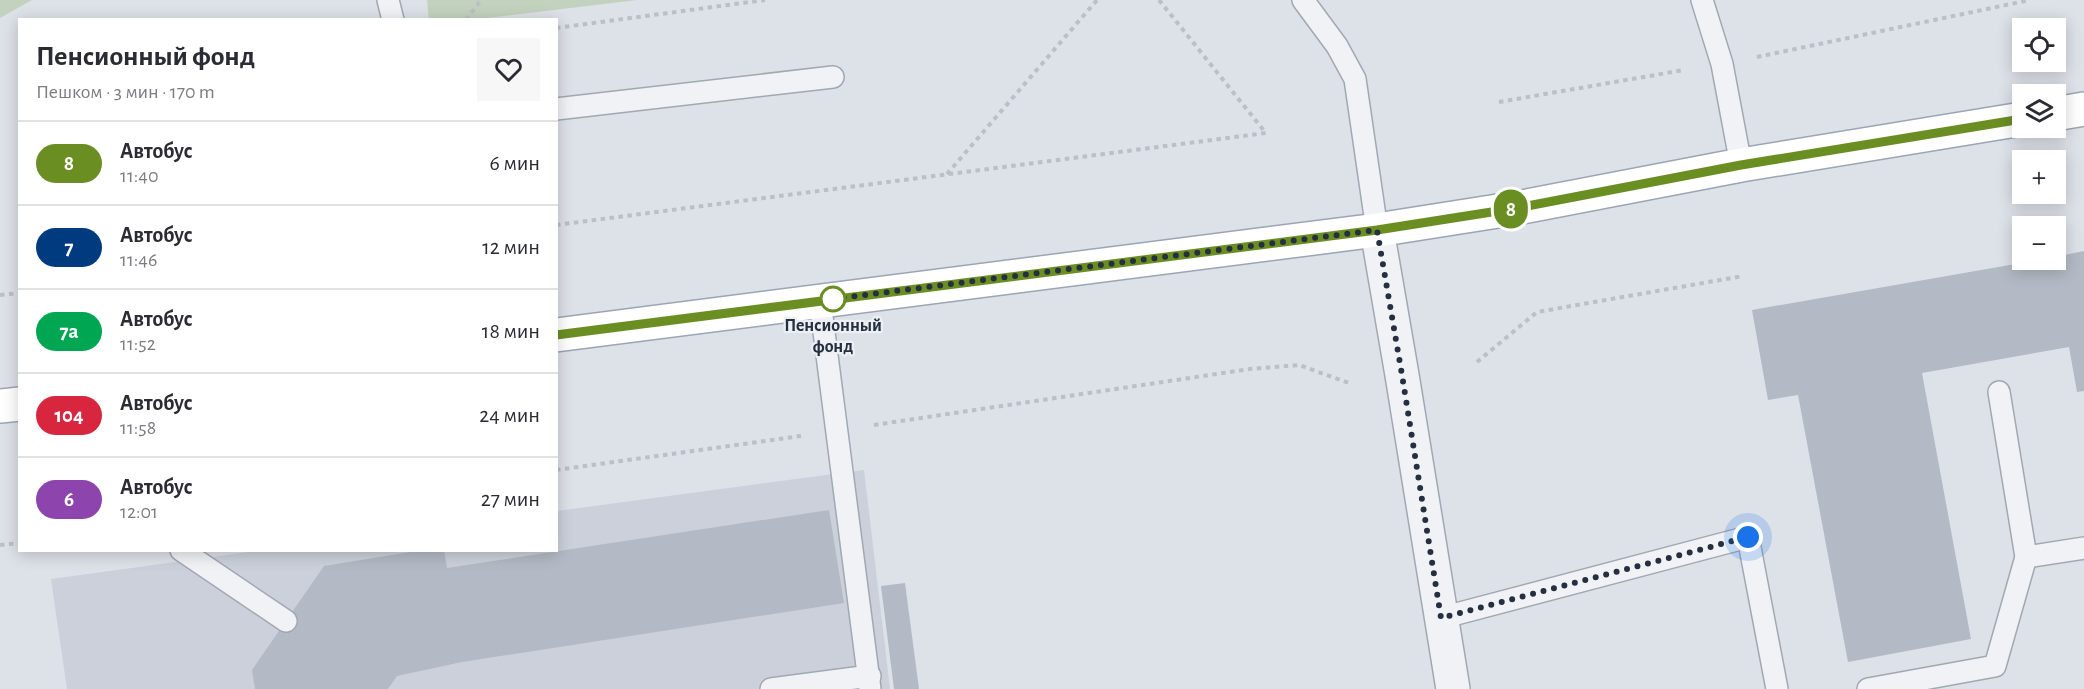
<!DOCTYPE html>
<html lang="ru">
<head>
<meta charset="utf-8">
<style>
  :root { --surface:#fff; --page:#f7f7f7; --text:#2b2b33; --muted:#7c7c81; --line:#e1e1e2 }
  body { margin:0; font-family:"Alegreya Sans",sans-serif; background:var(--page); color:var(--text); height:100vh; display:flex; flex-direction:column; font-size:22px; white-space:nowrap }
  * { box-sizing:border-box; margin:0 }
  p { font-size:20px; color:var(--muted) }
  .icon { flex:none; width:33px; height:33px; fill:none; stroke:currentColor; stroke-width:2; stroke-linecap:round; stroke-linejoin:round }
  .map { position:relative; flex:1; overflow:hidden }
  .side { position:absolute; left:18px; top:18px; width:540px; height:534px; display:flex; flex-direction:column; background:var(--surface); border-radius:0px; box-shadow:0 3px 15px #0003 }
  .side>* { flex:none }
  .badge { padding:0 12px; border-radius:20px; font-size:21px; line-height:39px }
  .tools { position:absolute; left:2012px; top:18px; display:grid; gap:12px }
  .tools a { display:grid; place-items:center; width:54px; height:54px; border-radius:0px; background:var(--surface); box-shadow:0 3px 15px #0003; font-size:30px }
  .you { position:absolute; width:30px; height:30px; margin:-15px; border:4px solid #fff; border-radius:50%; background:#1a73e8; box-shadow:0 0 0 9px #1a73e833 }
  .map>.badge { position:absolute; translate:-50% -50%; box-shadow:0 0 0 3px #fff }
  .round { display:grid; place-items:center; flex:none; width:63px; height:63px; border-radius:0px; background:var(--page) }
  .headline { display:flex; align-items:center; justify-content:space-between; height:102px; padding:0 18px }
  h1 { font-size:28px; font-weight:700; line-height:45px }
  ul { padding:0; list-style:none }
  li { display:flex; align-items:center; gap:18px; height:84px; padding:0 18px; border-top:2px solid var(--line) }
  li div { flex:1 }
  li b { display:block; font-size:22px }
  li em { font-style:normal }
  li .badge { min-width:66px; font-weight:700; text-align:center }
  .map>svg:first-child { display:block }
  .built { fill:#cbd0da }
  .green { fill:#c3d2be }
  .building { fill:#b4bac5 }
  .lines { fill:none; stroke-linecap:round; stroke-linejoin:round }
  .lane-casing { stroke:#a2a8b2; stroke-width:24 }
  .street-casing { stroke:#a2a8b2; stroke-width:36 }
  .primary-casing { stroke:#9ca5b4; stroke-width:36 }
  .path { stroke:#bbbfc6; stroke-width:4; stroke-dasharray:4.5 4.5; stroke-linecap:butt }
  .lane { stroke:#f0f2f6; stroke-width:21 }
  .street { stroke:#f0f2f6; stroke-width:33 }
  .primary { stroke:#fff; stroke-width:33 }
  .line-casing { stroke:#fff; stroke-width:14 }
  .line { stroke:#6b8e23; stroke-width:9 }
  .walk { stroke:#262f3f; stroke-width:6; stroke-dasharray:0 10.8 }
  .stop-dot { fill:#fff; stroke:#6b8e23; stroke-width:3 }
  .labels { text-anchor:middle; stroke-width:4.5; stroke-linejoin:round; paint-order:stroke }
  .stop-label { font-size:18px; font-weight:bold; fill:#262f3f; stroke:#ecf0f5 }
</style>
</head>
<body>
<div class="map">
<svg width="2084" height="689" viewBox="0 0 2084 689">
  <rect width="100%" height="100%" fill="#dde1e8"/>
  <!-- built -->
  <path class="built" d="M864,470L890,689H67L51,579L264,550H556L557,511Z"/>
  <!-- green -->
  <g class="green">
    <path d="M0,0H32L0,18Z"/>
    <path d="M427,0H637L479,19L429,20Z"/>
  </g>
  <!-- building -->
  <g class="building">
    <path d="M2084,251V391L2077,392L2069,347L1922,373L1971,639L1848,662L1798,395L1768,400L1752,310L2038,260H2055V257Z"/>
    <path d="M829,510L844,603L462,662L397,676L388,689H255L252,670L324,566L423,550H444L447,568Z"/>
    <path d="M905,583L919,689H894L881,586Z"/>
  </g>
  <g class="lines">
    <defs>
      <g id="lane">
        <path d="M388,0L393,20"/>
        <path d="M1303,0L1337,46L1355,79L1377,230"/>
        <path d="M1702,0L1722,64L1741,165"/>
        <path d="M556,109L833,77"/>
        <path d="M820,301L870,689"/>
        <path d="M1999,392L2026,557"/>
        <path d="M181,550L286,621"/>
        <path d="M1441,618L1748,537L1777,689"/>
        <path d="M771,689L870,676"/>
        <path d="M1868,689L1995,666L2026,557L2084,548"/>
      </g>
      <path id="street" d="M1377,230L1402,375L1453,689"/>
      <g id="primary">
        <path d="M2055,114L2084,109"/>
        <path d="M556,335L1377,230L1517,208L1741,165L2022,119"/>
        <path d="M0,406L20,404"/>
      </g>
    </defs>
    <!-- lane casing -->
    <use href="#lane" class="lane-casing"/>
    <!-- street casing -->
    <use href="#street" class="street-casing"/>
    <!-- primary casing -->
    <use href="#primary" class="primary-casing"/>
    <!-- path -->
    <g class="path">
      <path d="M1159,0L1265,132"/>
      <path d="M466,20L481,0"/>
      <path d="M556,28L765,0"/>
      <path d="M1757,57L2030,0"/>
      <path d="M1499,102L1684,70"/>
      <path d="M947,174L1097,0"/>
      <path d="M556,225L1266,133"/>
      <path d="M0,295L20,293"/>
      <path d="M1477,362L1537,312L1743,276"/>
      <path d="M874,425L1250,369L1299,365L1349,383"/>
      <path d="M556,470L801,436"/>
      <path d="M0,545L20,543"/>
    </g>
    <!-- lane -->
    <use href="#lane" class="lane"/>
    <!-- street -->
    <use href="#street" class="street"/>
    <!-- primary -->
    <use href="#primary" class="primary"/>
  </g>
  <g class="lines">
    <defs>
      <path id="line" d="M556,335L1377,230L1517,208L1741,165L2022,119"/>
    </defs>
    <!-- line casing -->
    <use href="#line" class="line-casing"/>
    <!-- line -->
    <use href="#line" class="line"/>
    <!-- walk -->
    <path class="walk" d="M833,299L1377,230L1402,375L1441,618L1748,537"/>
  </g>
  <!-- markers -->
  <circle class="stop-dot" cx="833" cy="299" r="12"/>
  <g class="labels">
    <!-- stop labels -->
    <g class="stop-label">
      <text x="833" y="331">Пенсионный<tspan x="833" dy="21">фонд</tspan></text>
    </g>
  </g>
</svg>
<div class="tools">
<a><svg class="icon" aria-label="locate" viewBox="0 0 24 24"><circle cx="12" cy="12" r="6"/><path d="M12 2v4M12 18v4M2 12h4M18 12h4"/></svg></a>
<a><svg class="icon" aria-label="layers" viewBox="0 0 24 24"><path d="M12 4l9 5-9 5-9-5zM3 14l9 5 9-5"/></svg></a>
<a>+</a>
<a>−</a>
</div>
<div class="you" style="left:1748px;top:537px"></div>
<b class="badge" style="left:1511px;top:209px;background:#6b8e23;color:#fff">8</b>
<section class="side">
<div class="headline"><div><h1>Пенсионный фонд</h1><p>Пешком · 3 мин · 170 m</p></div><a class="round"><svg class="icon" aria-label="heart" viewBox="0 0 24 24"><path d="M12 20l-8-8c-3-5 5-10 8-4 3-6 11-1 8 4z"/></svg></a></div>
<ul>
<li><span class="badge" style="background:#6b8e23;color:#fff">8</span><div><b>Автобус</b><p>11:40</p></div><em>6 мин</em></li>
<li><span class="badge" style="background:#003b80;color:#fff">7</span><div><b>Автобус</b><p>11:46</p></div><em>12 мин</em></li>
<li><span class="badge" style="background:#00a651;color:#fff">7а</span><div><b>Автобус</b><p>11:52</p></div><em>18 мин</em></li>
<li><span class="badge" style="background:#d7263d;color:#fff">104</span><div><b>Автобус</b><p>11:58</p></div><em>24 мин</em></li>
<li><span class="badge" style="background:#8e44ad;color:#fff">6</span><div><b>Автобус</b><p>12:01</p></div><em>27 мин</em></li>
</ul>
</section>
</div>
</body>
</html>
